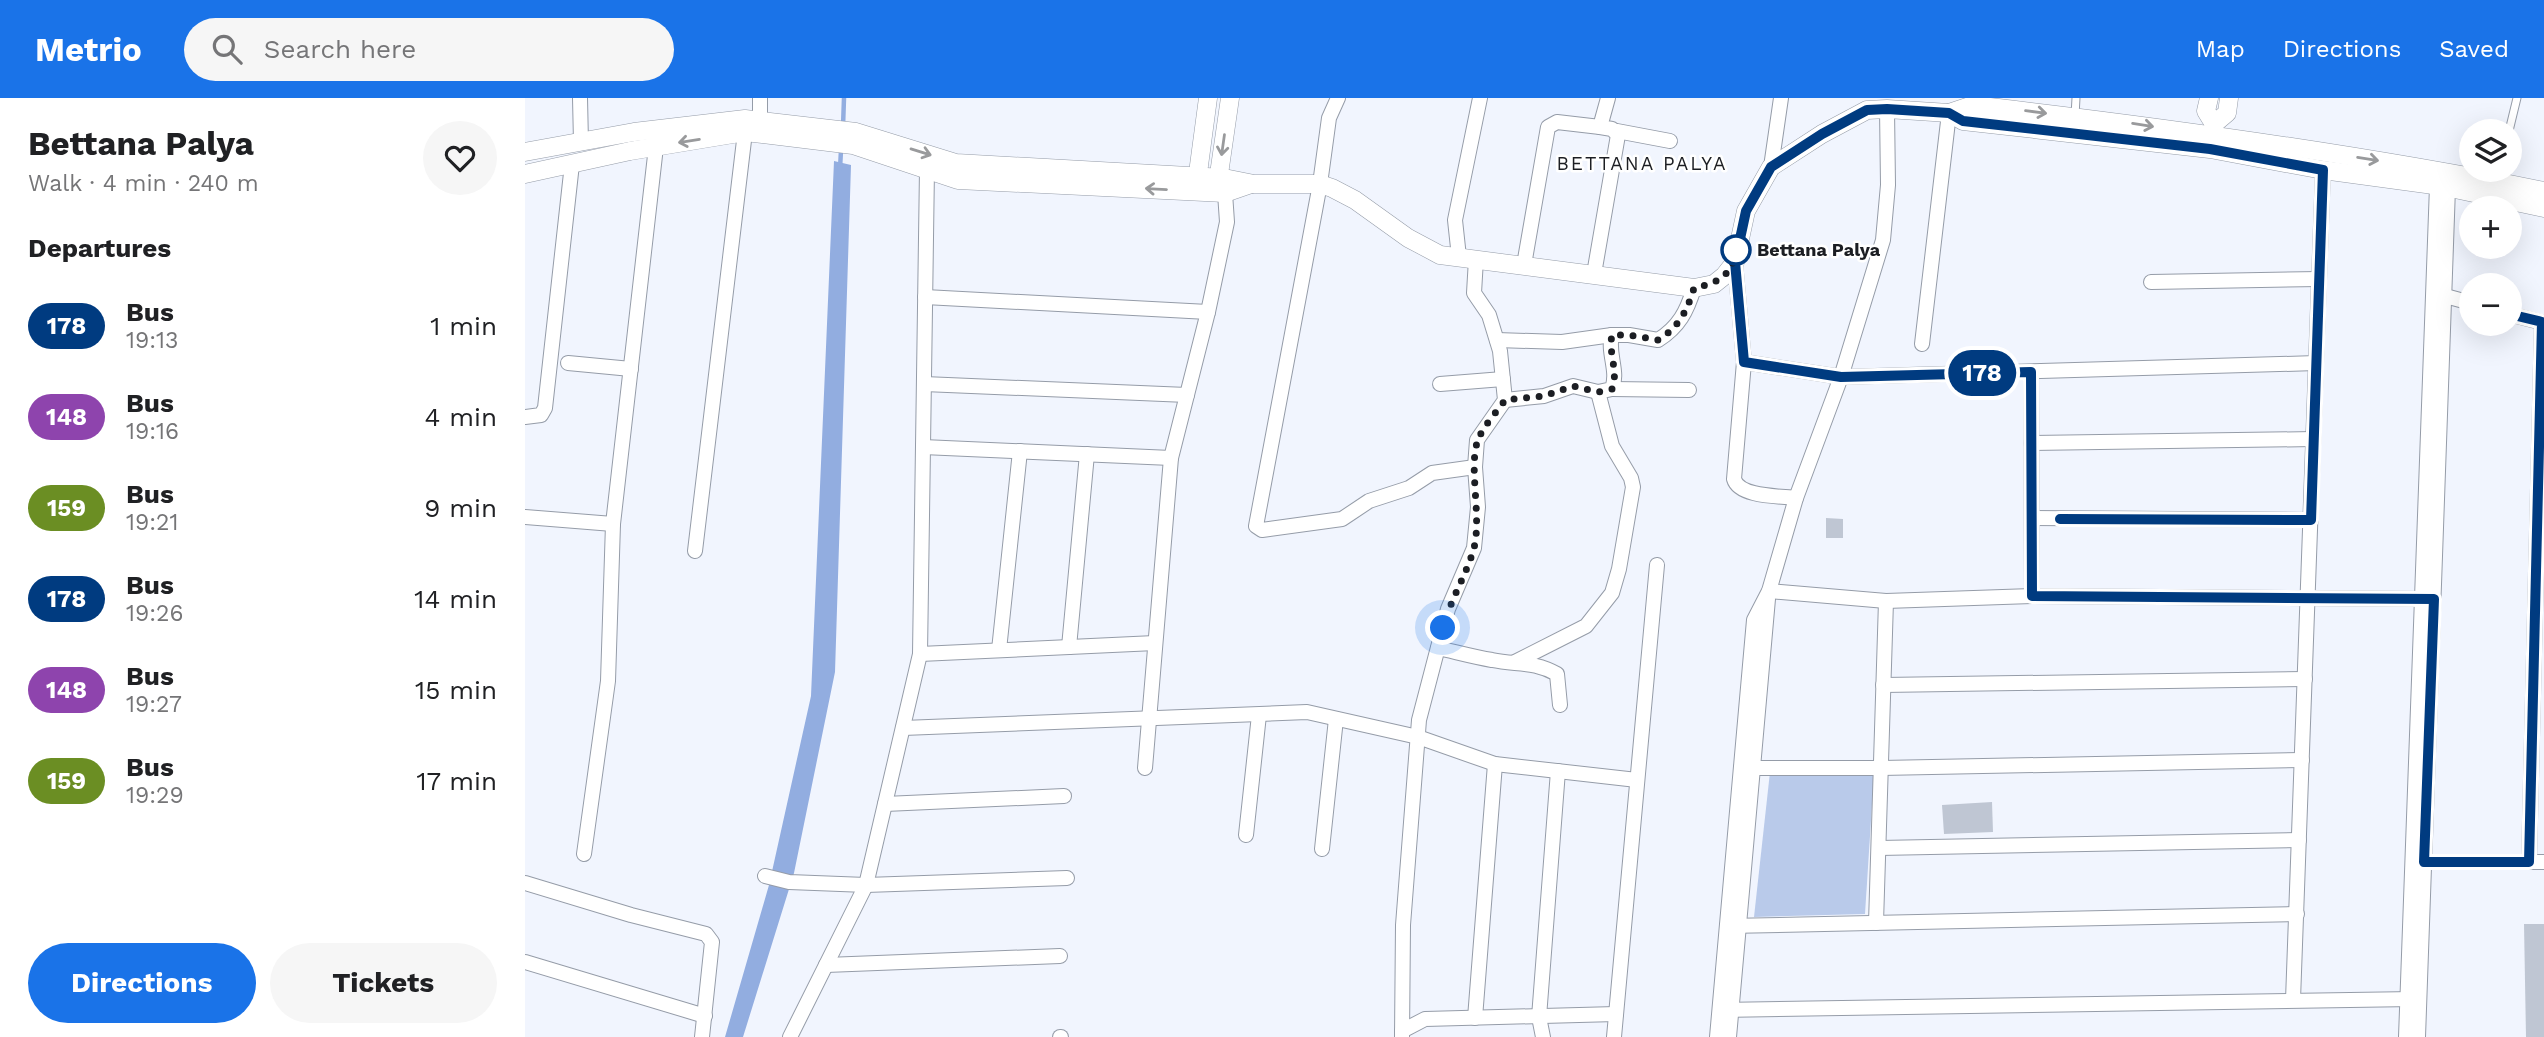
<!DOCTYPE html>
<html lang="en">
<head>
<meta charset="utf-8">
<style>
  :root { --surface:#fff; --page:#f6f6f6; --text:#202124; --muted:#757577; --accent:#1a73e8 }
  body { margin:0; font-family:"Work Sans",sans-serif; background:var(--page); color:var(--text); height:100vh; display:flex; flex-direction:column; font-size:26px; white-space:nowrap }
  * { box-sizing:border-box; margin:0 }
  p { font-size:23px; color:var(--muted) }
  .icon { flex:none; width:38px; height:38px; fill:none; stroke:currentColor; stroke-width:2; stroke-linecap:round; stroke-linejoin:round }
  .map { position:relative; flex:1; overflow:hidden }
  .drawer { display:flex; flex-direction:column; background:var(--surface); width:525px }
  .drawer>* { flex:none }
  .badge { padding:0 14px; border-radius:23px; font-size:24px; line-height:46px }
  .fabs { position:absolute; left:1934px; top:21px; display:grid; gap:14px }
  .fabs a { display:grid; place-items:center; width:63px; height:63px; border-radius:50%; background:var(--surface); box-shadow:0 7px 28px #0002; font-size:35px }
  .you { position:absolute; width:35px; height:35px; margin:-18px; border:5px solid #fff; border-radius:50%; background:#1a73e8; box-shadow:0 0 0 10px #1a73e833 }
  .map>.badge { position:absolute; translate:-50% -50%; box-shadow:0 0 0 4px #fff }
  h2 { padding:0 28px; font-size:26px; line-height:63px }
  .round { display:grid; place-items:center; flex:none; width:74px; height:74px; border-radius:37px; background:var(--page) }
  .summary { display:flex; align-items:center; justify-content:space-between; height:119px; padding:0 28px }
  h1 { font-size:33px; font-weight:700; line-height:52px }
  .primary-button { display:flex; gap:14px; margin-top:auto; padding:14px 28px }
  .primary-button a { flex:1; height:80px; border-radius:42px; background:var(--accent); color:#fff; font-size:28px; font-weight:700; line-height:80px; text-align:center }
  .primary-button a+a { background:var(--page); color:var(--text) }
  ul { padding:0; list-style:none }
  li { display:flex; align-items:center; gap:21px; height:91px; padding:0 28px }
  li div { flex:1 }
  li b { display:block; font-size:26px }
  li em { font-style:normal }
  li .badge { min-width:77px; font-weight:700; text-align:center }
  header { display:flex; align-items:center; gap:42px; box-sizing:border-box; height:98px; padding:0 35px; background:var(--accent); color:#fff }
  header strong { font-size:33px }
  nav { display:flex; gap:38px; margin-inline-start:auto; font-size:24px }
  .search { width:490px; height:63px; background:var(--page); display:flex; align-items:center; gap:18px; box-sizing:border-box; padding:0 24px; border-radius:38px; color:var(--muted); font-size:26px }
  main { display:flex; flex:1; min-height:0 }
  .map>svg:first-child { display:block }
  .green { fill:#b9caea }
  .water { fill:#92ade0 }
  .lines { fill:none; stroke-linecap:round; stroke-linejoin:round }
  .stream { stroke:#92ade0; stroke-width:4.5 }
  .building { fill:#bfc6d3 }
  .service-casing { stroke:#959ca8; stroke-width:9 }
  .minor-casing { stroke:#959ca8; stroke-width:16 }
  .tertiary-casing { stroke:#959ca8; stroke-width:19 }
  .service { stroke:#fff; stroke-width:7 }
  .minor { stroke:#fff; stroke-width:14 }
  .tertiary { stroke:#fff; stroke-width:18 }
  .oneway { stroke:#999a9c }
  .line-casing { stroke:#fff; stroke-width:16 }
  .line { stroke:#003b80; stroke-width:10 }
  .walk { stroke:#1c1e23; stroke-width:7; stroke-dasharray:0 12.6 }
  .stop-dot { fill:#fff; stroke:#003b80; stroke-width:3.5 }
  .labels { text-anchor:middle; stroke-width:5; stroke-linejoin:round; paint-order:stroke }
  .stop-label { font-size:18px; font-weight:bold; fill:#1c1e23; stroke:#fff; text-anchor:start }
  .neighbourhood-label { font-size:19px; letter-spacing:2px; fill:#1c1e23; stroke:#fff }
</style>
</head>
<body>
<header>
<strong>Metrio</strong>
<div class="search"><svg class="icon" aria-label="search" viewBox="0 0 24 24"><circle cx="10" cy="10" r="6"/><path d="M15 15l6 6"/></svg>Search here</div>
<nav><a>Map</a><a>Directions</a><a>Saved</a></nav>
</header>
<main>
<section class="drawer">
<div class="summary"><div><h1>Bettana Palya</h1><p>Walk · 4 min · 240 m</p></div><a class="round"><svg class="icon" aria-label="heart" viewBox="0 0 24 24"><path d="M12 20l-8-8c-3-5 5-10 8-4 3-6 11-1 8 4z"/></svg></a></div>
<h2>Departures</h2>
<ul>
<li><span class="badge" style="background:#003b80;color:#fff">178</span><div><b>Bus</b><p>19:13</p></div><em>1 min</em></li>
<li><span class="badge" style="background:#8e44ad;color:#fff">148</span><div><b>Bus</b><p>19:16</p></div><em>4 min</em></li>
<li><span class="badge" style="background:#6b8e23;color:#fff">159</span><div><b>Bus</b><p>19:21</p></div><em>9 min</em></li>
<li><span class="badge" style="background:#003b80;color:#fff">178</span><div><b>Bus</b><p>19:26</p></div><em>14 min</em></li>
<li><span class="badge" style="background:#8e44ad;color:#fff">148</span><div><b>Bus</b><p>19:27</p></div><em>15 min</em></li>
<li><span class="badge" style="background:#6b8e23;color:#fff">159</span><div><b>Bus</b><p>19:29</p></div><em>17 min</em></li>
</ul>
<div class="primary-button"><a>Directions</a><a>Tickets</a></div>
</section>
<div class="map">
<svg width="2019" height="939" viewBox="0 0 2019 939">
  <rect width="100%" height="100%" fill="#f1f5fe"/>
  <!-- green -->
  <path class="green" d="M1245,674L1349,675L1340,816L1229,819Z"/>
  <!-- water -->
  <path class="water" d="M309,63L326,67L310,574L269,775L218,939H200L244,787L286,598Z"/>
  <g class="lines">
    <!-- stream -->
    <g class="stream">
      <path d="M318,29L319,0"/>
      <path d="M315,71L316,52"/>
    </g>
  </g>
  <!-- building -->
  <g class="building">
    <path d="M1301,420L1318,421V440H1301Z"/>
    <path d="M1467,704L1468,734L1419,736L1417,707Z"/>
    <path d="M1999,826H2019V939H2001Z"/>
  </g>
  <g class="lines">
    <defs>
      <g id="service">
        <path d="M1550,18L1551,0"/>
        <path d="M1984,33L1992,0"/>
      </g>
      <g id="minor">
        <path d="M55,0L56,44"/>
        <path d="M813,0L804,20L795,86L731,428L737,432L817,421L844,403L884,390L907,375L950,369"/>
        <path d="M235,22V0"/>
        <path d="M1092,33L1145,43"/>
        <path d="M1246,69L1256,0"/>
        <path d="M934,159L930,122L955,0"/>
        <path d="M1210,164L1219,264L1209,381C1214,399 1254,398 1271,400"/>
        <path d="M999,167L1023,29L1032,24L1075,29"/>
        <path d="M1069,176L1093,37L1087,31L1075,29L1083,0"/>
        <path d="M1626,184L1794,181"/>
        <path d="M1913,196L1946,205"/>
        <path d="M400,199L683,214"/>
        <path d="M1984,216L2019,225"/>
        <path d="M972,242L1037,244L1087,237"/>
        <path d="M1397,246L1424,15"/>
        <path d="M1219,264L1316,279L1791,265"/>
        <path d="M43,265L106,271"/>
        <path d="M1506,274L1507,498"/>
        <path d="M399,286L662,297"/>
        <path d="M915,286L978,281"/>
        <path d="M1087,291L1164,292"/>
        <path d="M980,302L1019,298L1048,288L1073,294L1087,291C1094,273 1082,255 1087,237H1104L1133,242C1154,229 1162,213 1169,190"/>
        <path d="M0,319L16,317L20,310L47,66"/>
        <path d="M1506,345L1788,341"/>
        <path d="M398,349L646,360"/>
        <path d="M0,419L88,426"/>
        <path d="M1507,420L1786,422"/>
        <path d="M170,453L220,34"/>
        <path d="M1244,493L1361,503L1507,498L1903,501"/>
        <path d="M544,549L562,356"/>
        <path d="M913,550C931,554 949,559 967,562C992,567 1009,563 1032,576L1035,607"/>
        <path d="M474,552L495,353"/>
        <path d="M395,556L630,545"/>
        <path d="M990,564L1061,528L1087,495L1094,471L1108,389L1106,380L1087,348L1073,294"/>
        <path d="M1358,587L1780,581"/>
        <path d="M378,630L782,614L893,639L970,666L1112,682"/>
        <path d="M620,670L646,360L683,214L702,124L700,95"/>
        <path d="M1216,670H1356L1777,662"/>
        <path d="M360,706L539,698"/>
        <path d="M721,737L734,617"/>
        <path d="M1354,750L1774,742"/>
        <path d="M797,751L811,621"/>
        <path d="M59,756L83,583L88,426L132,40"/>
        <path d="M1892,764H2019"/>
        <path d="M2004,764L2017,224"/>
        <path d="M240,778L264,784L341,787L542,780"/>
        <path d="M0,785L106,817L181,836L187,844L177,939"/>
        <path d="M1351,825L1361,503"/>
        <path d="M1202,828L1772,816"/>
        <path d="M0,864L180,918"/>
        <path d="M301,867L535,858"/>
        <path d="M1768,902L1798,72"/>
        <path d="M1195,912L1889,901"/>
        <path d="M950,920L970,666"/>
        <path d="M877,933L900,921L1091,916"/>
        <path d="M265,939L341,787L395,556L402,71"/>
        <path d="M535,939H536"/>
        <path d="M877,939L878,827L894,622L923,511L949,450L953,409L950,369L952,342L980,302L975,253L964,217L949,195L951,161"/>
        <path d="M1018,939L1014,919L1033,673"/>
        <path d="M1089,939L1132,467"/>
        <path d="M1192,939L1229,522L1244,493L1271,400L1316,279L1358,142L1363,87L1362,11"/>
        <path d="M1204,939L1243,501"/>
        <path d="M1881,939L1912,88"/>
        <path d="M1893,939L1923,90"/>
      </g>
      <g id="tertiary">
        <path d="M1684,0L1681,13L1689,26"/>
        <path d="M1424,15L1438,23L1685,51L1798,72L1916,88L2019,110"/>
        <path d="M1686,46L1689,26L1702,15L1704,0"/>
        <path d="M0,54L109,34L220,21L331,34L431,65L699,80L729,86H795L807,90L830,102L883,140L915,157L1169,190L1189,186L1199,178L1210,164L1221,113L1246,69L1297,36L1342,12L1362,11L1424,15L1448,7C1639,29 1830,55 2019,93"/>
        <path d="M0,76L105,53L220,34L328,47L433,82L700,95L726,86"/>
        <path d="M671,90L683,0"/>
        <path d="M692,90L705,0"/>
      </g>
    </defs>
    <!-- service casing -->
    <use href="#service" class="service-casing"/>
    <!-- minor casing -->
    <use href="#minor" class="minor-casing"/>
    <!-- tertiary casing -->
    <use href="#tertiary" class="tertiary-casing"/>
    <!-- service -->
    <use href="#service" class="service"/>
    <!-- minor -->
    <use href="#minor" class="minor"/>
    <!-- tertiary -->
    <use href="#tertiary" class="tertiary"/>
  </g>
  <!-- one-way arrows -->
  <defs><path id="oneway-shaft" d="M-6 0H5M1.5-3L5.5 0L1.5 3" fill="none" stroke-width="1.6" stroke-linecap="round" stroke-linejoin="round" transform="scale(1.75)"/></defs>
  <g class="oneway">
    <use href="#oneway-shaft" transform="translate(1511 14) rotate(7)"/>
    <use href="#oneway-shaft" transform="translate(1618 27) rotate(9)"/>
    <use href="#oneway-shaft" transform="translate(164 43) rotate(171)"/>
    <use href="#oneway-shaft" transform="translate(698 47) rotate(98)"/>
    <use href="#oneway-shaft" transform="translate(396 54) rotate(17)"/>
    <use href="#oneway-shaft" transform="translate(1843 61) rotate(9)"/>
    <use href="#oneway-shaft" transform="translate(631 91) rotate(-177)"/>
  </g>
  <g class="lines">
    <defs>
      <path id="line" d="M1535,421L1786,422L1798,72L1685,51L1438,23L1424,15L1362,11L1342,12L1297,36L1246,69L1221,113L1210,164L1219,264L1316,279L1506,274L1507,498L1909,501L1899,764H2004L2017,224L1984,216"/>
    </defs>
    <!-- line casing -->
    <use href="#line" class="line-casing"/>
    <!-- line -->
    <use href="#line" class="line"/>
    <!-- walk -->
    <path class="walk" d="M918,530C925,502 942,476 949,450C957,418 943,368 953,342C958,328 972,314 980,302L1019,298L1048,288L1073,294L1087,291C1094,274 1083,255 1087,237H1104L1133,242C1154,229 1162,213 1169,190C1193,185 1207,178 1211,152"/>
  </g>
  <!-- markers -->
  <circle class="stop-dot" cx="1211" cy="152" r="14"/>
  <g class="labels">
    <!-- stop labels -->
    <g class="stop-label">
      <text x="1232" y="158">Bettana Palya</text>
    </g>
    <!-- neighbourhood labels -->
    <g class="neighbourhood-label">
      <text x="1117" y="72">BETTANA PALYA</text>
    </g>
  </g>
</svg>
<div class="fabs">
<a><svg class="icon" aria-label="layers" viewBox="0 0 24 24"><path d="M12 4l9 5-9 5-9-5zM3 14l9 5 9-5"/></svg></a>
<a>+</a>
<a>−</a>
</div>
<div class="you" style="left:918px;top:530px"></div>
<b class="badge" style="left:1457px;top:275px;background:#003b80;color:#fff">178</b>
</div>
</main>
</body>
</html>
